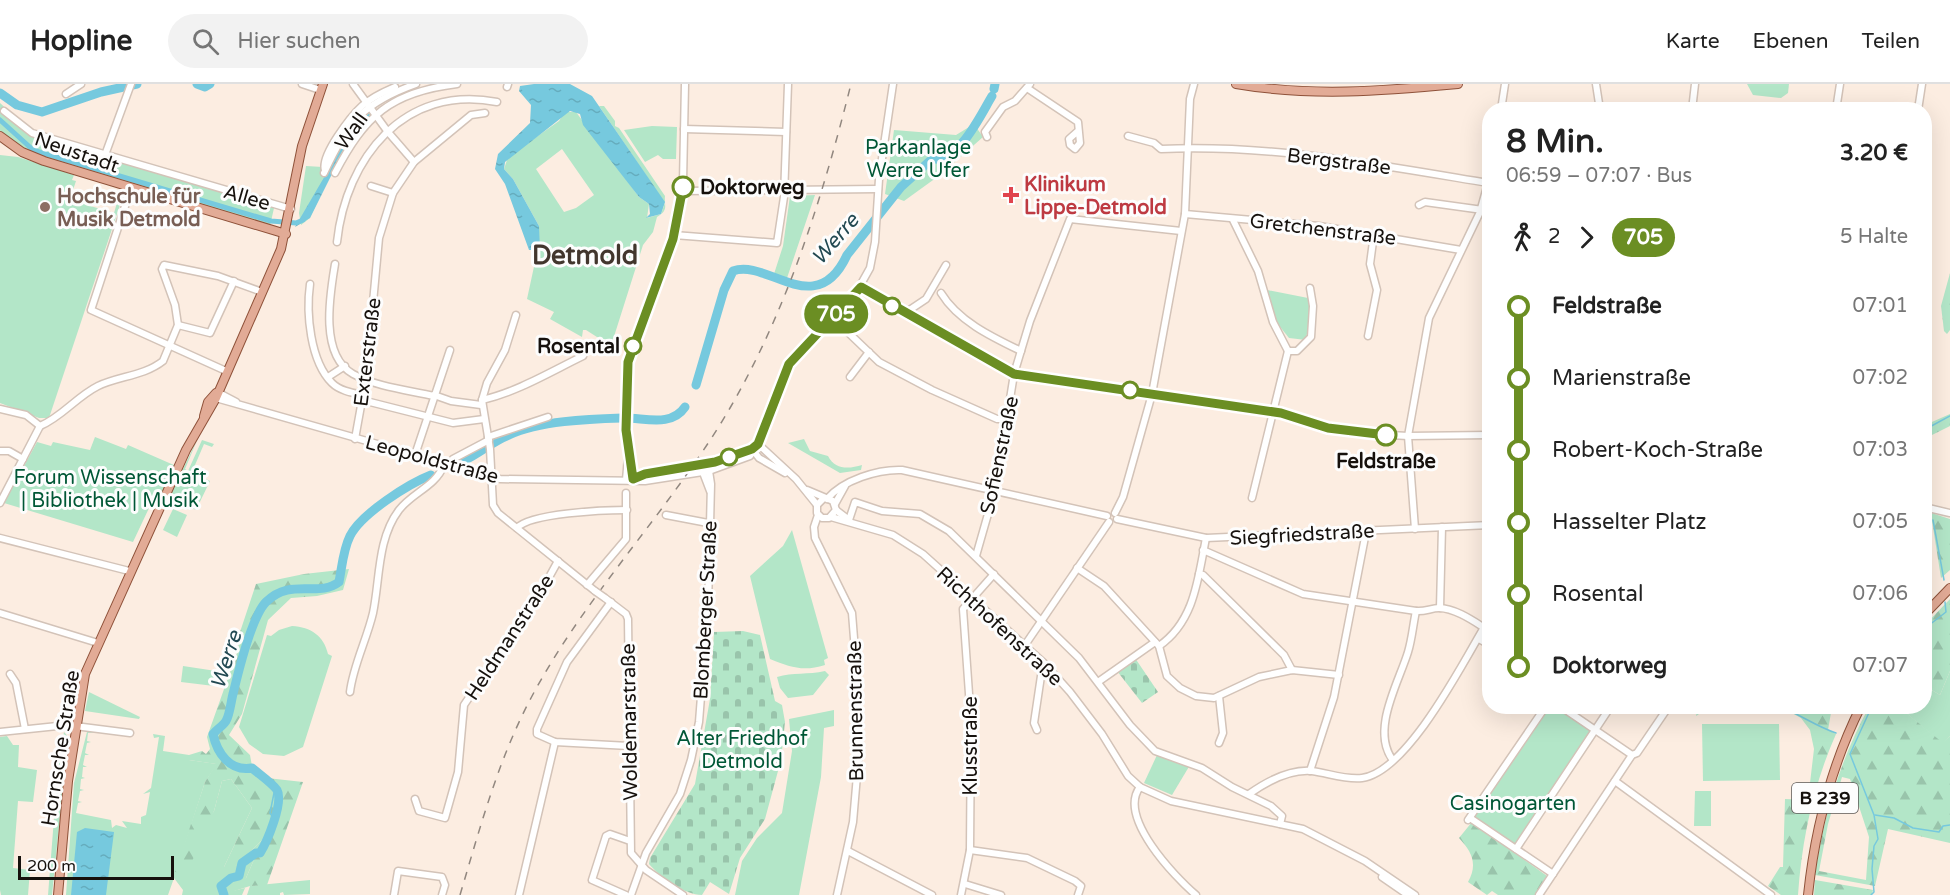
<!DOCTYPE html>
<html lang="de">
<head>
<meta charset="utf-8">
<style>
  :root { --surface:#fff; --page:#f2f2f2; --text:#222; --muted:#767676; --line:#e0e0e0 }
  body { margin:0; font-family:"Varela Round",sans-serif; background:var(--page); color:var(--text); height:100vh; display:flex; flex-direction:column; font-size:22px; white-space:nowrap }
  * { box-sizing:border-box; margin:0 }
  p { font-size:20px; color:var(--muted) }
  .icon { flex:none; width:33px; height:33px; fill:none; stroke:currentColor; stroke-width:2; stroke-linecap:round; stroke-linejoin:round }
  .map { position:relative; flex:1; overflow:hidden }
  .panel { position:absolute; left:1482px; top:18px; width:450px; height:612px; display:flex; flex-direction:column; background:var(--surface); border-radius:24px; box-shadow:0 6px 24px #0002 }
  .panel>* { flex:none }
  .badge { padding:0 12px; border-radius:20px; font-size:21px; line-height:39px }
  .scale { position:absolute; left:18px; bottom:15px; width:156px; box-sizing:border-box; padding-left:6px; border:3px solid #16110d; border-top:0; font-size:16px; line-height:21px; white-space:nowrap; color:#16110d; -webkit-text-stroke:4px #fdfdfd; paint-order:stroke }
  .map>.badge { position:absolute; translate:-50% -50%; box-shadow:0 0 0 3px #fff }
  .legs { display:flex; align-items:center; gap:9px; height:66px; padding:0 24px; font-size:20px }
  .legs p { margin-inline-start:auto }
  .overview { display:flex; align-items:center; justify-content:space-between; height:102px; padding:0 24px }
  h1 { font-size:33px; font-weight:800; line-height:45px }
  ul { padding:0 24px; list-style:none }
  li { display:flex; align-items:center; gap:21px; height:72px; font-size:22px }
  li i { display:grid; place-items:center; width:9px; height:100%; margin:0 8px; background:currentColor }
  li i::after { content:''; width:15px; height:15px; margin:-8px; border:4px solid; border-radius:50%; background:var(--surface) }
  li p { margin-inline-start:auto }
  li:first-child i { background:linear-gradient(#0000 50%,currentColor 0) }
  li:last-child i { background:linear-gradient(currentColor 50%,#0000 0) }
  header { display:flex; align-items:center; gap:36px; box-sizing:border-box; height:84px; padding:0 30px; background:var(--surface); border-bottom:2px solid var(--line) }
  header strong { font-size:28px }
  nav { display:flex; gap:33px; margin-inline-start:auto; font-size:21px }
  .search { width:420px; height:54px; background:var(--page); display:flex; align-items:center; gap:15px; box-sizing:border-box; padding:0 21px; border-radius:33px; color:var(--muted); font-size:22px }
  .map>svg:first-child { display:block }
  .green { fill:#b3e6c8; fill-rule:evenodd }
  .forest { fill:url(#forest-firs); fill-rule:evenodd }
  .cemetery { fill:url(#cemetery-stones) }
  .water { fill:url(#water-ripples) }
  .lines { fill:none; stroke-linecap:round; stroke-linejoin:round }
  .stream { stroke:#76c9de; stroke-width:1.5 }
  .canal { stroke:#76c9de; stroke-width:5 }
  .river { stroke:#76c9de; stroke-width:9 }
  .minor-casing { stroke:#d3c3b8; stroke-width:9 }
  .major-casing { stroke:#8e5139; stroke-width:10 }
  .minor { stroke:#fff; stroke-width:6 }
  .major { stroke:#e2ab96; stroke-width:8 }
  .rail { stroke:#91877f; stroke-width:1.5; stroke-dasharray:8 8; stroke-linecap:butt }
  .minor-bridge-casing { stroke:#d3c3b8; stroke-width:9; stroke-linecap:butt }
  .minor-bridge { stroke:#fff; stroke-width:6 }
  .line-1-casing { stroke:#fff; stroke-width:14 }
  .line-1 { stroke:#6b8e23; stroke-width:9 }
  .stop-1-dot { fill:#fff; stroke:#6b8e23; stroke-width:3 }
  .health-dot { fill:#e0444e; stroke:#fdfdfd; stroke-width:2 }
  .education-dot { fill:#8d6e63; stroke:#fdfdfd; stroke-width:2 }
  .labels { text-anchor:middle; stroke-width:6; stroke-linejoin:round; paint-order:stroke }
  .shield { fill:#fdfdfd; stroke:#5b5855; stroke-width:1.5 }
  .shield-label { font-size:18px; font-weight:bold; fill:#16110d }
  .street-label { font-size:20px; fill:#16110d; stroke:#fdfdfd }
  .park-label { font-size:20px; fill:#005736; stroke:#fdfdfd }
  .health-label { font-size:20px; font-weight:bold; fill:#be3a42; stroke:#fdfdfd; text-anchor:start }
  .stop-label { font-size:20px; font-weight:bold; fill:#16110d; stroke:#fdfdfd; text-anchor:start }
  .education-label { font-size:20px; font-weight:bold; fill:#785e54; stroke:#fdfdfd; text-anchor:start }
  .water-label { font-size:21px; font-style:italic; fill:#224952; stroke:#fdfdfd }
  .district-label { font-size:26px; font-weight:bold; fill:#42362d; stroke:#fdfdfd }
</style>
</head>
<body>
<header>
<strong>Hopline</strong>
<div class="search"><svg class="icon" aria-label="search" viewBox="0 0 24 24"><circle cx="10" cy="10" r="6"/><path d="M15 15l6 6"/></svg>Hier suchen</div>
<nav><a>Karte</a><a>Ebenen</a><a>Teilen</a></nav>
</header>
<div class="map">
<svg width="1950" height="811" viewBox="0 0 1950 811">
  <defs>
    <pattern id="forest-firs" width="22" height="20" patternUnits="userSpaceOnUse" patternTransform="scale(1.5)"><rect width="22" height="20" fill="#b3e6c8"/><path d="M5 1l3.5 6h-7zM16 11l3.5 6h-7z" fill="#99c4ab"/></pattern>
    <pattern id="cemetery-stones" width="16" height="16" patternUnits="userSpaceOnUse" patternTransform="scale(1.5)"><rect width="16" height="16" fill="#b3e6c8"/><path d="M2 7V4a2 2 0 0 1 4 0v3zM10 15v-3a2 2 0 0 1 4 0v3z" fill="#99c4ab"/></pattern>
    <pattern id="water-ripples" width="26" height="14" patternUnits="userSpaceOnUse" patternTransform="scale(1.5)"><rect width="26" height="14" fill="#76c9de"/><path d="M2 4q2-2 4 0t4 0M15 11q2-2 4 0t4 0" fill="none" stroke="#65acbd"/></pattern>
  </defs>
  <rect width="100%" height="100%" fill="#fcede1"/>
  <!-- green -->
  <g class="green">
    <path d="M1747,0H1789L1788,9L1781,14L1753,11Z"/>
    <path d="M0,19L33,49L274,124L270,142L38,70L16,60L0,47Z"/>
    <path d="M364,22L371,32L360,43L333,91H330L310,134L301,141L299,129L306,82L323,83Z"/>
    <path d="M599,22H604L615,37V42L619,44L665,112C664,122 669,126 657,133L653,148L643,161L611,262L586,246H583L582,253L550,235L554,228L527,215L535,178H538L539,142L513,95L504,85L508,73L559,37L565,28H576L639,113L649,120L647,134L661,130L665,119ZM562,65L594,111L576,124L564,128L536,85Z"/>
    <path d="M974,40L983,53L940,91L904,117L885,110L894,46L956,51Z"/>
    <path d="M652,42L677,43L676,75H663L658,71L645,78L624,46Z"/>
    <path d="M0,71L18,73L74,91L72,96L76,97L73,106L80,109L77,118L114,129L121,105L125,106L49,334H39L0,319Z"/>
    <path d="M815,111L787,194L774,190L783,162L790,112Z"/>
    <path d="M1267,206L1308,214L1310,230L1306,256L1289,254L1277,239Z"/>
    <path d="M95,353L126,365L128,361L183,385L198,354L185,385L188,387L202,356L214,360L212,363L204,360L192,388L210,397L196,426L158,405L133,458L4,419L37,358L51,362L53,358L90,366Z"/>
    <path d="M804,355L810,367L828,372C835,386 849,385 862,381L861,386L840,389L788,359Z"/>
    <path d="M173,425L187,431L177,453L163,446Z"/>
    <path d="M792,446L828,574L824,576L825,581C803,588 790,583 770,575L750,492L783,462Z"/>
    <path d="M292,542C311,543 324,552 328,570L332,572L303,663L284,672L263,670L249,660L239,643L267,551L271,552L279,546Z"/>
    <path d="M183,582L216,587L214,602L181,598Z"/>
    <path d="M825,587L829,591L813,611L788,614L780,604L777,593C793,588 808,591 825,587Z"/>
    <path d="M1950,587V652L1943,660L1899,623L1924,622L1925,602L1940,611Z"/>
    <path d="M89,608L140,633L139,635L85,627Z"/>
    <path d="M1548,623H1555L1592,647L1517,759L1512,760L1472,733Z"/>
    <path d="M834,626V642L824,644L821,693L799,811H735L742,777L757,754L782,729L792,667L789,635Z"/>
    <path d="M1702,640H1779L1780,696L1703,697Z"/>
    <path d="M64,648L68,653L52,811H48L58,683Z"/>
    <path d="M87,648L101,649H88L87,657L91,658L87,659L85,669L89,671H85L83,681L87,683H83L82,693L85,694L81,695L80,705L84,706L80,707L78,717L82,718L78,719L76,729L111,736L112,744L116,741L127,744L122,737L141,740V733L146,731L150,708L143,710L151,704L159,653L154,654L153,650L165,652L163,667L189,671V676L217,680L205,698L176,788L214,727L222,697L231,695L252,724L224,783L237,781L263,755L246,794L228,808L245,804L242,811H182L183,806L174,794L168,811H66L74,699Z"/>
    <path d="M7,652L13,661H19L18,683L37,686L33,718L18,717L13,784L30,786L28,811H1L0,806V653Z"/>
    <path d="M1157,671L1190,681L1172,711L1144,699Z"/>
    <path d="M1695,707H1711V742H1694Z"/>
    <path d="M310,796V810L284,811L283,808L280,809V811H247L250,802Z"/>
  </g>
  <!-- forest -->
  <g class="forest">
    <path d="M1950,189V246L1947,250L1944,247L1941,222Z"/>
    <path d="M1950,330V342L1930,352L1925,379V341Z"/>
    <path d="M1925,427L1950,435V486L1941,494L1932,437L1925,436Z"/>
    <path d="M349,485L343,506L317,512L291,514L268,536L242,630L229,651L250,671L252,682L267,694L303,698L267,801L250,802L228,809L229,797L246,794L263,755L237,781L228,786L224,783L252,724L231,695L222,697L214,727L187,789L175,788L205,698L216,680L189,676V671L202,667L206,670L210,665L207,653L239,563L237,557L256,500L304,490Z"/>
    <path d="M1950,515V587L1940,611L1925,602L1924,542Z"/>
    <path d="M1698,622L1832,623L1828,646L1836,650C1813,702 1802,755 1798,811H1781L1768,802L1780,783H1783L1785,715L1808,716L1814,665L1810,646L1801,634L1788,627L1702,628L1696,632Z"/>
    <path d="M1869,623H1899L1943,659L1950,652V759L1888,745L1875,802L1815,791C1824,731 1840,676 1869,623ZM1842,693L1850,695L1869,753L1866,796L1819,787L1828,740Z"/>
    <path d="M1472,738L1547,792L1535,811H1498L1492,807L1487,811L1468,798C1478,780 1472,768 1459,754Z"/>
    <path d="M1815,796L1873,806L1872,811H1814Z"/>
  </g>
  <!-- cemetery -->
  <g class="cemetery">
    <path d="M743,547L760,551L775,617L782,621L785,638L781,676L765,735L740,774L729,810L710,798L702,811C685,811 660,793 649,780L650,774L695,700L710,615L714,548Z"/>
    <path d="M1135,574L1158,608L1142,619L1117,587Z"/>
  </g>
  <!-- water -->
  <g class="water">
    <path d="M534,0H570L592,12L665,118L661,130L646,134L650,130L649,120L639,113L583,41L580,30L570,27L505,78L504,85L513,95L539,142L540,166H529L505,100L495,85L498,70L530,39L531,21L519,7L520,2Z"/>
    <path d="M367,26L370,31L349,56L310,134L295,143L350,49Z"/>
    <path d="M85,744L114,748L106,811H71L77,748Z"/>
  </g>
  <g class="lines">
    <!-- stream -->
    <g class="stream">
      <path d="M1924,346L1950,332"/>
      <path d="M1924,409L1927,414"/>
      <path d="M1933,436L1944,496"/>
      <path d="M1924,545L1946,528L1945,518"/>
      <path d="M1778,622C1798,629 1815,642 1836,649"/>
      <path d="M1875,731L1894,734L1913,744L1939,748L1943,742L1950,741"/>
      <path d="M274,735L270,729L275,704"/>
      <path d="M1871,811L1874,808L1872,785L1874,762L1878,755L1874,731L1850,670L1872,622"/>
    </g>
    <!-- canal -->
    <path class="canal" d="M0,36L32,65L39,68L271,137L296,139L303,136"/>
    <!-- river -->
    <g class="river">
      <path d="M197,0L205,3L210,0"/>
      <path d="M994,5L995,0"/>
      <path d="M0,9L17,21L42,28L101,8L137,0"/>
      <path d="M696,301L724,206L733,187C767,174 816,238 847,171L901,103L932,75C959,78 980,32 992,12"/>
      <path d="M465,376C480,369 493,357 509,351C539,337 588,335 622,334C643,333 671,344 685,323"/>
      <path d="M224,811L221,802L231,794L239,792L242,779L256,769H260C267,758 284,718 277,706C272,699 259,690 252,684C230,688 217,669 213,650C217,645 223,642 226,637C230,630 231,617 233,610C238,589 252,532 266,518C291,493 318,514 339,498C342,483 343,466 350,452C361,430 408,400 431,391"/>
    </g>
    <defs>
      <g id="minor">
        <path d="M302,0L320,6"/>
        <path d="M353,0L388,48L414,78"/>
        <path d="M1596,0L1600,26"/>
        <path d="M507,3L508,0"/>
        <path d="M1027,4L1078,38L1080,59L1075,65L1070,61L1069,55L1078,47"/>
        <path d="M66,10L81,0"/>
        <path d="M1501,26L1505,0"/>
        <path d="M1692,26L1695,0"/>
        <path d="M1836,26L1840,0"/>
        <path d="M1918,26L1922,0"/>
        <path d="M4,27L32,49L291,125"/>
        <path d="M684,45L786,48"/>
        <path d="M1128,52L1154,59L1161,65C1271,60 1380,81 1488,99"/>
        <path d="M987,53L985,48L1003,23L1015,17L1030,0"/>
        <path d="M105,71L131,0"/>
        <path d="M325,86C320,72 351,32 362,22C372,13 383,8 395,3"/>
        <path d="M324,89C348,38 363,19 416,0"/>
        <path d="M335,89C365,32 390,8 457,0"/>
        <path d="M371,102L393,109"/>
        <path d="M131,104L91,226L226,287"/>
        <path d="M682,107L878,105"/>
        <path d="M1419,121L1425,118L1490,127"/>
        <path d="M1185,130L1319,142L1461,166"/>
        <path d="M1233,136L1258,187L1273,238L1288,267"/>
        <path d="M674,151L777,159L784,113L788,0"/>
        <path d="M337,158C346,74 404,0 497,18"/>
        <path d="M335,180C330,210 319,271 353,290C377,303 407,306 434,312"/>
        <path d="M310,200C306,229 310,277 332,299C340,307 353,309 363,311"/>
        <path d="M861,203L1014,290L1281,329L1355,349L1408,352L1490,351"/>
        <path d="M941,209C958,237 992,253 1021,267"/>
        <path d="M905,229L926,215L946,181"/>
        <path d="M516,231L505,266L487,299L482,316L490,365L493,421L498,429L595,507"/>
        <path d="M833,234L879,278L932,306L997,335H1005"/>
        <path d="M178,241L210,249L234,197"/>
        <path d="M1368,252L1377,206L1370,180L1374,150"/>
        <path d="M1288,267H1297L1311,253L1313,222L1310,204"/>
        <path d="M328,293L345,282"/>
        <path d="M850,293L869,268"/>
        <path d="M217,308L236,318"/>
        <path d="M434,311L451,317L481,321"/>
        <path d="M216,314L500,395L645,397L709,387L750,372L764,350L789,280L856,209L870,184L875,158L879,95L893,0"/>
        <path d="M362,316L453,339L484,335"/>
        <path d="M482,316C517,308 550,288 583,272L585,267"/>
        <path d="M0,325L26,331L40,342"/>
        <path d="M40,342C62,333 76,313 98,302C119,292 144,292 163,277L178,241L175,221L162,185L164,181L218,192L262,208"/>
        <path d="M488,353L548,333"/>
        <path d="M355,355L366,294L379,154L393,109L414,78L471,31L485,29"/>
        <path d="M758,360L796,395L817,421"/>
        <path d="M752,365L759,374L785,389"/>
        <path d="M0,367H9L23,375"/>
        <path d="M415,371L450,266"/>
        <path d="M453,375L489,356"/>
        <path d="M702,386L710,407"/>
        <path d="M633,395L626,338L628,278L676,142L683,98L685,0"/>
        <path d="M634,395L645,390L715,378L752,365"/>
        <path d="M626,396L628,373"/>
        <path d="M807,406L833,417L836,426L829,434H822L817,429V421L823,415"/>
        <path d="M1252,414L1288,267"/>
        <path d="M827,415C843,396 878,385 902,386L1107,432"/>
        <path d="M0,419L40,342"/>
        <path d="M835,420L845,402"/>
        <path d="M1924,423L1950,429"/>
        <path d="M836,426L849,436"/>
        <path d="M1115,429L1123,413L1152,310L1185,130L1190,15L1194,0"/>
        <path d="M666,431L708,439"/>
        <path d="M818,431L814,443L815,454L852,529L855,567L859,668L853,738L837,811"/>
        <path d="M831,433L893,451L923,470L1043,578L1070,608L1102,650L1128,692L1140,703L1171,717L1303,745L1365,777L1415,811"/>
        <path d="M1117,435L1206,454L1490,441"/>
        <path d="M849,436L855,418L882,427L920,430L949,447L1079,574L1130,641L1155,667L1202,684L1232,703L1271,722L1282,732L1280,740"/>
        <path d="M517,444C530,429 605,426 627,426"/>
        <path d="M1415,445L1408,352L1429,234L1480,128L1490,92"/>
        <path d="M0,454L129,487"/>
        <path d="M1203,466L1303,510L1416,527C1425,528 1431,524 1439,524C1454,524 1472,536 1483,543"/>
        <path d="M976,472L996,402L1014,290L1030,237L1070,135L1181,147"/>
        <path d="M1077,484L1104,502L1159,562L1167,592L1180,604L1196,612L1214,614L1259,593L1292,586L1339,591"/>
        <path d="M1199,490L1203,491L1284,571L1292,586"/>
        <path d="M587,501L626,455V409"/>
        <path d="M605,514L626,530L628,535L631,769L646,786L683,811"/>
        <path d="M611,518L567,578L537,645V650L555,658L629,662"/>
        <path d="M1440,524L1442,443"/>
        <path d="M0,529L98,559"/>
        <path d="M1479,555L1490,561"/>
        <path d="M1025,561L1109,438"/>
        <path d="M1159,562C1195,537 1198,494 1206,454"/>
        <path d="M10,590L16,599L25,645"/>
        <path d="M1098,598L1155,558"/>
        <path d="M350,608C353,582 367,555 373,529C380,496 377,455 399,426C413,408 435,403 444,381"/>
        <path d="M1219,612L1223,649L1219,659"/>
        <path d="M1560,622L1632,671"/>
        <path d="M1037,646L1034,639L1041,592L1048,584"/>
        <path d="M0,648L67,641L130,649"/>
        <path d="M1392,675C1371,645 1399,598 1408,568C1412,555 1413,541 1416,527"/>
        <path d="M1310,687L1334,613L1366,448"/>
        <path d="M1615,697L1771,811"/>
        <path d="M1140,703C1117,733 1175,793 1196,811"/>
        <path d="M1249,710C1266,698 1290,685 1312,687C1328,689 1345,696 1362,694C1409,688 1467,571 1490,533"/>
        <path d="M415,715L419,727L445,734L458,688L464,621L542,506L558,477"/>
        <path d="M1470,734L1553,790"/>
        <path d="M1468,736L1546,622"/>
        <path d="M1516,765L1611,622"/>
        <path d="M970,766L1027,774L1075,797L1081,802L1078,811"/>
        <path d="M848,767L932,811"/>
        <path d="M1382,793L1408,811"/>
        <path d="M965,800L1001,811"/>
        <path d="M394,811L398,787L442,793L445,801L442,811"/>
        <path d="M519,811L555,658"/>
        <path d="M626,811L592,796L606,752L610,750L630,757"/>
        <path d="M631,811L646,769L680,710L691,676L699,638L708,523L711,400L709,387L704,380"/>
        <path d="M961,811L970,766L971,638L963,525L994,490"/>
        <path d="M1539,811L1632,671L1637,669L1669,622"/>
      </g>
      <g id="major">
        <path d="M1236,0C1311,13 1383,7 1458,0"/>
        <path d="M0,52L22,68L44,77L286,150"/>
        <path d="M204,332L208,318L216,309"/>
        <path d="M1924,531L1950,504"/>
        <path d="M58,811L68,697L85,590L186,366L216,314L281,165L302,62L323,0"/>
        <path d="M1808,811C1815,745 1831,682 1861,622"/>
      </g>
    </defs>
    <!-- minor casing -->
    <use href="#minor" class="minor-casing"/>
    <!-- major casing -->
    <use href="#major" class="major-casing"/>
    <!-- minor -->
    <use href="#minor" class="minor"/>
    <!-- major -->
    <use href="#major" class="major"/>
    <!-- rail -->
    <path class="rail" d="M460,811C480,744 498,676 531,614C586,510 671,425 730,324C788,224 823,112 851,0"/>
    <defs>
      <path id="minor-bridge" d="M595,507L605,514"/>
    </defs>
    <!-- minor-bridge casing -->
    <use href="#minor-bridge" class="minor-bridge-casing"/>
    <!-- minor-bridge -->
    <use href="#minor-bridge" class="minor-bridge"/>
  </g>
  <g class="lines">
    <defs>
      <path id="line-1" d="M683,103L673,155L628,278L626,346L633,395L645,390L715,378L752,365L758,360L789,280L861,203L1014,290L1281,329L1328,344L1386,351"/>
    </defs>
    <!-- line-1 casing -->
    <use href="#line-1" class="line-1-casing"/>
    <!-- line-1 -->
    <use href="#line-1" class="line-1"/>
  </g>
  <!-- markers -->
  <g class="stop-1-dot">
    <circle cx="683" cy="103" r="10"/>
    <circle cx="892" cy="222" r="8"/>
    <circle cx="633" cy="262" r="8"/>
    <circle cx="1130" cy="306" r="8"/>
    <circle cx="1386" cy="351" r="10"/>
    <circle cx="729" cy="373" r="8"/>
  </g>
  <path class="health-dot" d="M1008 102h6v6h6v6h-6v6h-6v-6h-6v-6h6z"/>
  <circle class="education-dot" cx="45" cy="123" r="6"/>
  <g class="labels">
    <!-- shield labels -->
    <rect class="shield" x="1792" y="699" width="66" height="30" rx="4.5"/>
    <g class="shield-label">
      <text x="1825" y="720">B 239</text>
    </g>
    <!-- street labels -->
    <g class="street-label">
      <text transform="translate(351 47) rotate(-54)" y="7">Wall</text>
      <text transform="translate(77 68) rotate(19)" y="7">Neustadt</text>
      <text transform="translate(1339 77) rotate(7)" y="7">Bergstraße</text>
      <text transform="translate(247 113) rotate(16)" y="7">Allee</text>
      <text transform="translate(1323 145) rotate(7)" y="7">Gretchenstraße</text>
      <text transform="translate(367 268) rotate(-83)" y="7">Exterstraße</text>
      <text transform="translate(999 371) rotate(-78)" y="7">Sofienstraße</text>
      <text transform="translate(432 375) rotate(15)" y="7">Leopoldstraße</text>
      <text transform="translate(1302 450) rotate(-3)" y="7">Siegfriedstraße</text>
      <text transform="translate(705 526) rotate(-87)" y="7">Blomberger Straße</text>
      <text transform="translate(1000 542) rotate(43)" y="7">Richthofenstraße</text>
      <text transform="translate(509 553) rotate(-57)" y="7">Heldmanstraße</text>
      <text transform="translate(855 627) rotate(-91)" y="7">Brunnenstraße</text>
      <text transform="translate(629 638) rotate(-91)" y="7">Woldemarstraße</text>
      <text transform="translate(970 662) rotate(-90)" y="7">Klusstraße</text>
      <text transform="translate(60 664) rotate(-81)" y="7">Hornsche Straße</text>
    </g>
    <!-- park labels -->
    <g class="park-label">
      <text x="918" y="70">Parkanlage<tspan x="918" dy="23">Werre Ufer</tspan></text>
      <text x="110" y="400">Forum Wissenschaft<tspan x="110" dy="23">| Bibliothek | Musik</tspan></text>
      <text x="742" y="661">Alter Friedhof<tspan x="742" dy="23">Detmold</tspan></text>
      <text x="1513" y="726">Casinogarten</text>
    </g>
    <!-- health labels -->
    <g class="health-label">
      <text x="1024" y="107">Klinikum<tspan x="1024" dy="23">Lippe-Detmold</tspan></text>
    </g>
    <!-- stop labels -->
    <g class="stop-label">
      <text x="700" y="110">Doktorweg</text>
      <text x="620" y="269" text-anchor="end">Rosental</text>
      <text x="1386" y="384" text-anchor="middle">Feldstraße</text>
    </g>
    <!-- education labels -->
    <g class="education-label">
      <text x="57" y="119">Hochschule für<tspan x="57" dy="23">Musik Detmold</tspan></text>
    </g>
    <!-- water labels -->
    <g class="water-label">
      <text transform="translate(835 155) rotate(-49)" y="7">Werre</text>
      <text transform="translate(226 576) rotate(-72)" y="7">Werre</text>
    </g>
    <!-- district labels -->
    <g class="district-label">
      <text x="585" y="180">Detmold</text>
    </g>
  </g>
</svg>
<div class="scale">200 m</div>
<b class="badge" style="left:836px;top:230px;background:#6b8e23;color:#fff">705</b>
<section class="panel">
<div class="overview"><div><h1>8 Min.</h1><p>06:59 – 07:07 · Bus</p></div><b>3.20 €</b></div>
<div class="legs"><svg class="icon" aria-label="walk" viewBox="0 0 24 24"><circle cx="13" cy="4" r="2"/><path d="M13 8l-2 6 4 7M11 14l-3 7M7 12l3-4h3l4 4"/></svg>2<svg class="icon" aria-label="forward" viewBox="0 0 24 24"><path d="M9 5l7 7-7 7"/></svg><b class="badge" style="background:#6b8e23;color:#fff">705</b><p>5 Halte</p></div>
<ul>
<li><i style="color:#6b8e23"></i><b>Feldstraße</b><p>07:01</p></li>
<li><i style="color:#6b8e23"></i><span>Marienstraße</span><p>07:02</p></li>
<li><i style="color:#6b8e23"></i><span>Robert-Koch-Straße</span><p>07:03</p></li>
<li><i style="color:#6b8e23"></i><span>Hasselter Platz</span><p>07:05</p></li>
<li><i style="color:#6b8e23"></i><span>Rosental</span><p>07:06</p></li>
<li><i style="color:#6b8e23"></i><b>Doktorweg</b><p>07:07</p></li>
</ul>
</section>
</div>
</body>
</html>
